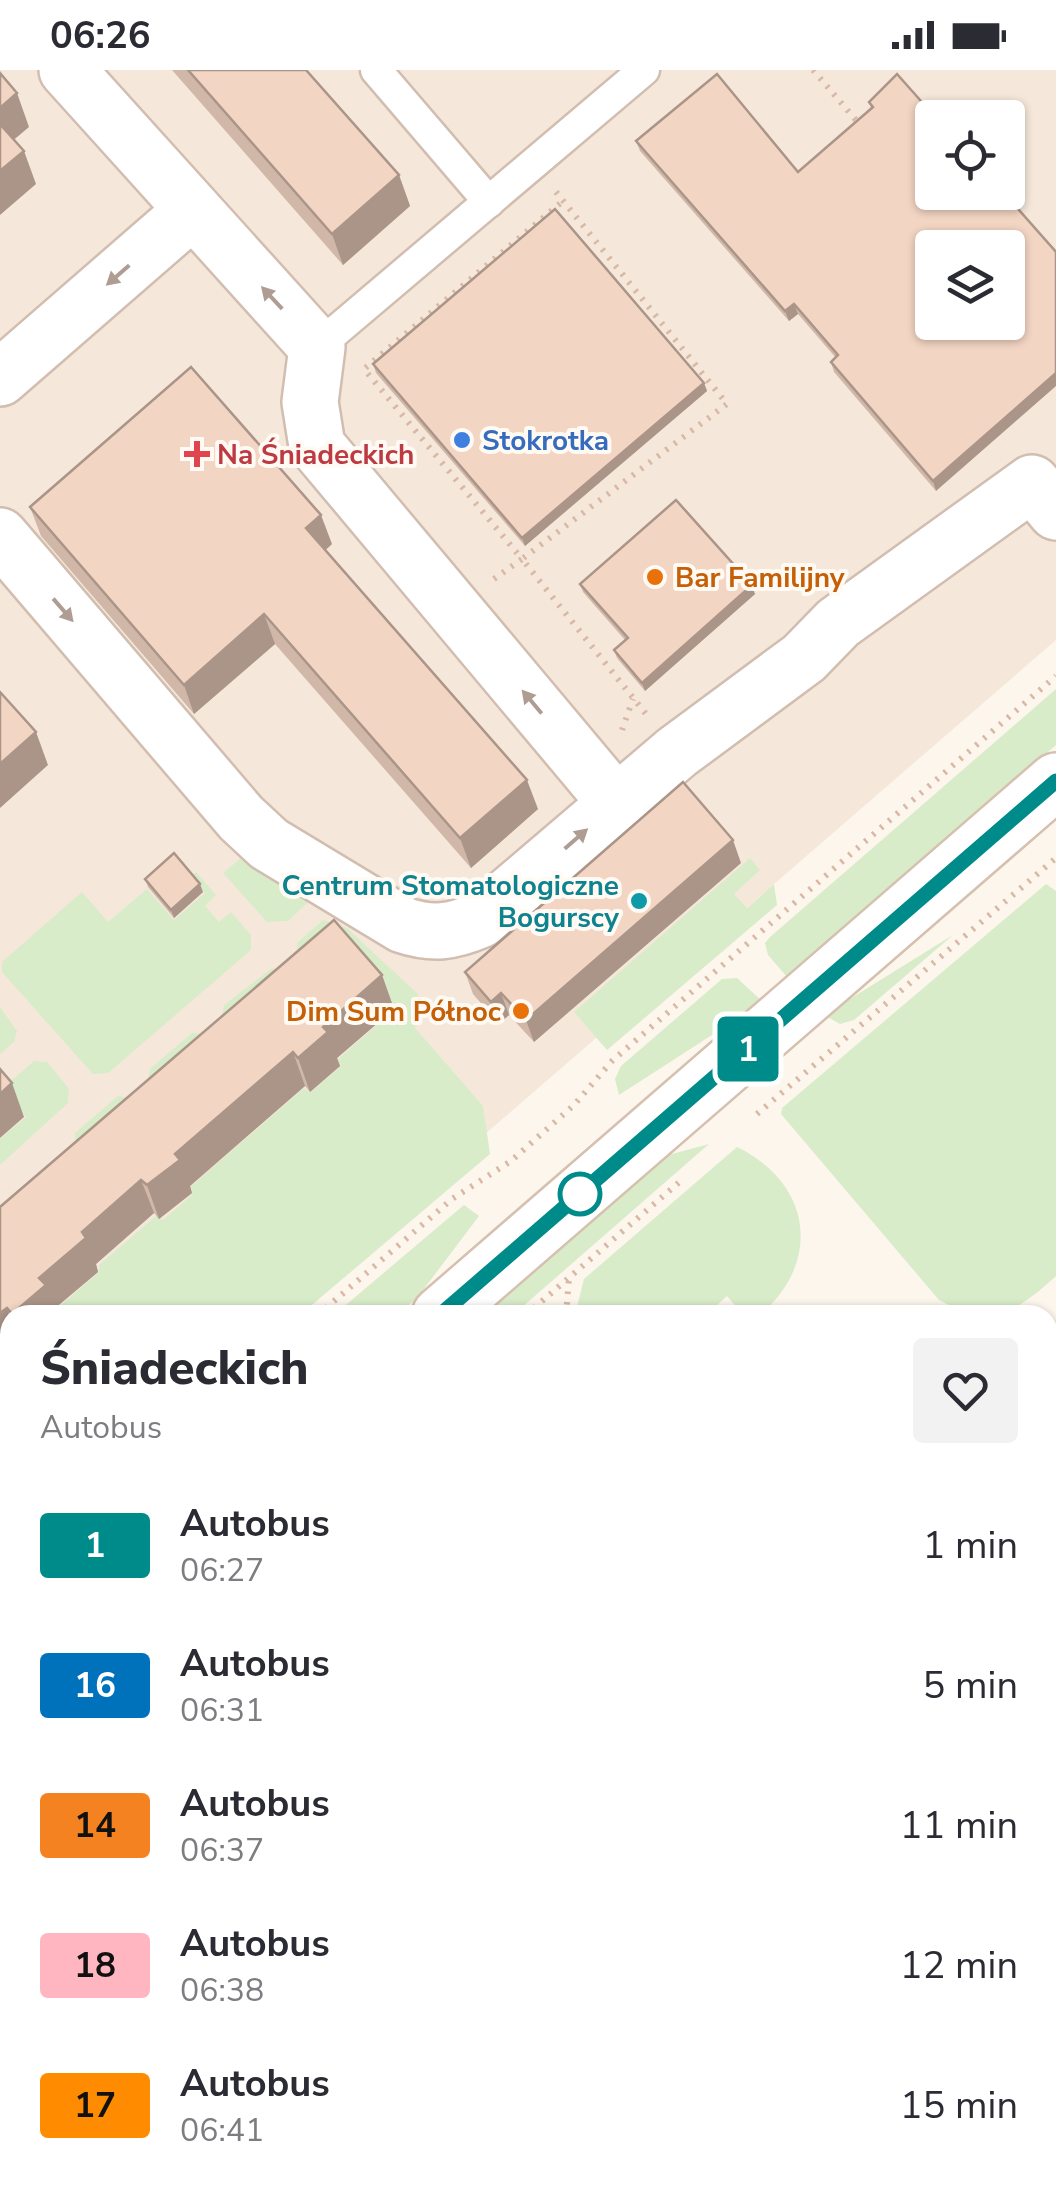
<!DOCTYPE html>
<html lang="pl">
<head>
<meta charset="utf-8">
<style>
  :root { --surface:#fff; --page:#f2f2f3; --text:#2b2b33; --muted:#7c7c81 }
  body { margin:0; font-family:"Nunito Sans",sans-serif; background:var(--page); color:var(--text); height:100vh; display:flex; flex-direction:column; font-size:38px; white-space:nowrap }
  * { box-sizing:border-box; margin:0 }
  p { font-size:32px; color:var(--muted) }
  .icon { flex:none; width:55px; height:55px; fill:none; stroke:currentColor; stroke-width:2; stroke-linecap:round; stroke-linejoin:round }
  .map { position:relative; flex:1; overflow:hidden }
  .side { position:absolute; left:0px; top:1235px; width:1058px; height:892px; display:flex; flex-direction:column; background:var(--surface); border-radius:30px 30px 0 0; box-shadow:0 2px 8px #0004 }
  .side>* { flex:none }
  .badge { padding:0 20px; border-radius:8px; font-size:35px; line-height:65px }
  .tools { position:absolute; left:915px; top:30px; display:grid; gap:20px }
  .tools a { display:grid; place-items:center; width:110px; height:110px; border-radius:10px; background:var(--surface); box-shadow:0 2px 8px #0004; font-size:50px }
  .map>.badge { position:absolute; translate:-50% -50%; box-shadow:0 0 0 5px #fff }
  .round { display:grid; place-items:center; flex:none; width:105px; height:105px; border-radius:10px; background:var(--page) }
  .head { display:flex; align-items:center; justify-content:space-between; height:170px; padding:0 40px }
  h1 { font-size:48px; font-weight:800; line-height:75px }
  ul { padding:0; list-style:none }
  li { display:flex; align-items:center; gap:30px; height:140px; padding:0 40px }
  li div { flex:1 }
  li b { display:block; font-size:38px }
  li em { font-style:normal }
  li .badge { min-width:110px; font-weight:700; text-align:center }
  .status { display:flex; justify-content:space-between; align-items:center; height:70px; padding:0 50px; background:var(--surface); direction:ltr }
  .status svg { height:28px; fill:currentColor }
  .map>svg:first-child { display:block }
  .residential { fill:#f5e8da; fill-rule:evenodd }
  .green { fill:#d8ecc9 }
  .lines { fill:none; stroke-linecap:round; stroke-linejoin:round }
  .lane-casing { stroke:#d1beb0; stroke-width:35 }
  .street-casing { stroke:#d1beb0; stroke-width:60 }
  .secondary-casing { stroke:#d6c0b0; stroke-width:60 }
  .path { stroke:#d9b8a5; stroke-width:6; stroke-dasharray:2.5 8; stroke-linecap:butt }
  .lane { stroke:#fff; stroke-width:30 }
  .street { stroke:#fff; stroke-width:55 }
  .secondary { stroke:#fff; stroke-width:55 }
  .wall { fill:#d1b7a8 }
  .shaded-wall { fill:#aa9588 }
  .building { fill:#f3d5c3; stroke:#aa9588; stroke-width:2.5; fill-rule:evenodd }
  .oneway { fill:#af9d94 }
  .line-casing { stroke:#fff; stroke-width:22 }
  .line { stroke:#008b8b; stroke-width:15 }
  .shop-dot { fill:#3f7fe0; stroke:#fffaf3; stroke-width:4 }
  .health-dot { fill:#e0444e; stroke:#fffaf3; stroke-width:4 }
  .food-dot { fill:#e8710a; stroke:#fffaf3; stroke-width:4 }
  .culture-dot { fill:#0f9aa8; stroke:#fffaf3; stroke-width:4 }
  .stop-dot { fill:#fff; stroke:#008b8b; stroke-width:5 }
  .labels { text-anchor:middle; stroke-width:8; stroke-linejoin:round; paint-order:stroke }
  .shop-label { font-size:28px; font-weight:bold; fill:#366cbe; stroke:#fffaf3; text-anchor:start }
  .health-label { font-size:28px; font-weight:bold; fill:#be3a42; stroke:#fffaf3; text-anchor:start }
  .food-label { font-size:28px; font-weight:bold; fill:#c56008; stroke:#fffaf3; text-anchor:start }
  .culture-label { font-size:28px; font-weight:bold; fill:#0d838f; stroke:#fffaf3; text-anchor:end }
</style>
</head>
<body>
<div class="status"><b>06:26</b><svg viewBox="0 0 49 12"><path d="M0 12V9h3v3zM5 12V6h3v6zM10 12V3h3v9zM15 12V0h3v12zM26 1h20v11H26zM47 4h2v5h-2z"/></svg></div>
<div class="map">
<svg width="1056" height="2127" viewBox="0 0 1056 2127">
  <rect width="100%" height="100%" fill="#fdf6ec"/>
  <!-- residential -->
  <path class="residential" d="M0,0H1056V570L276,1245H10V1475L0,1484ZM932,48H1008V122H932ZM932,178H1008V252H932Z"/>
  <!-- green -->
  <g class="green">
    <path d="M1056,619V675L788,908L768,885L765,873L770,867Z"/>
    <path d="M247,783L318,823L288,851L267,852L223,803Z"/>
    <path d="M750,788L760,800L734,824L747,838L774,814L777,835L607,980L574,942Z"/>
    <path d="M196,802L216,825L205,836L219,852L231,842L251,865V880L108,1003L93,1004L2,902V892L82,822L108,852L147,819L174,850L205,823L191,806Z"/>
    <path d="M1046,814L1056,821V1206C1015,1243 992,1258 939,1230L781,1044L782,1038Z"/>
    <path d="M323,850L347,858L418,924L415,958L483,1036L490,1084L300,1245H56L53,1242L99,1202V1195L157,1145L163,1150L193,1124L189,1118L304,1018L310,1023L341,996L337,990L395,939L347,882L297,885V873Z"/>
    <path d="M953,865L854,950L840,954L824,945Z"/>
    <path d="M272,898L278,901L222,947L224,935Z"/>
    <path d="M737,908L763,932L619,1025L615,1009L621,996L722,909Z"/>
    <path d="M0,937L17,961L14,972L0,984Z"/>
    <path d="M192,963L204,964L148,1010L150,999Z"/>
    <path d="M34,991L47,992L69,1019L68,1033L0,1095V1069L26,1047L2,1019Z"/>
    <path d="M118,1026L129,1028L75,1074V1063Z"/>
    <path d="M709,1074L513,1245H479L661,1087Z"/>
    <path d="M737,1077C811,1113 823,1191 760,1245H743L727,1226L706,1245H575L584,1209Z"/>
    <path d="M464,1135L479,1146L417,1228L397,1245H334Z"/>
    <path d="M10,1280V1464L0,1453V1283L3,1286Z"/>
    <path d="M1056,1581V2127H466L458,2118H1048V1589Z"/>
    <path d="M0,1603L10,1614V1700L0,1710Z"/>
    <path d="M0,1849L10,1852V2013L0,2002Z"/>
    <path d="M99,2118H260L268,2127H107Z"/>
  </g>
  <g class="lines">
    <defs>
      <g id="lane">
        <path d="M376,0L489,132"/>
        <path d="M317,277L644,0"/>
        <path d="M0,2038L10,2050"/>
        <path d="M68,2118L76,2127"/>
      </g>
      <g id="street">
        <path d="M67,0L317,277L310,332L317,376L617,734"/>
        <path d="M0,308L192,141"/>
        <path d="M0,466L241,748L269,774L403,855C433,865 452,862 480,850L677,682L804,588L838,553L1032,413L1056,442"/>
        <path d="M360,2118L368,2127"/>
      </g>
      <g id="secondary">
        <path d="M440,1245L1056,711"/>
        <path d="M0,1558L10,1562"/>
        <path d="M0,1757L10,1752"/>
      </g>
    </defs>
    <!-- lane casing -->
    <use href="#lane" class="lane-casing"/>
    <!-- street casing -->
    <use href="#street" class="street-casing"/>
    <!-- secondary casing -->
    <use href="#secondary" class="secondary-casing"/>
    <!-- path -->
    <g class="path">
      <path d="M813,0L861,56"/>
      <path d="M556,122L727,334L522,489L646,644"/>
      <path d="M494,509L522,489L364,299L563,131"/>
      <path d="M622,660L633,629"/>
      <path d="M757,1044L1056,788"/>
      <path d="M318,1245L452,1129L511,1091L574,1035L612,991L1056,606"/>
      <path d="M526,1245L684,1108"/>
      <path d="M566,1245L569,1208"/>
      <path d="M0,1465L10,1477"/>
      <path d="M0,1503L10,1500"/>
      <path d="M0,1836L10,1840"/>
      <path d="M277,2118L285,2127"/>
      <path d="M445,2118L453,2127"/>
    </g>
    <!-- lane -->
    <use href="#lane" class="lane"/>
    <!-- street -->
    <use href="#street" class="street"/>
    <!-- secondary -->
    <use href="#secondary" class="secondary"/>
  </g>
  <!-- wall -->
  <g class="wall">
    <path d="M172,0H306L399,105L410,136L343,195Z"/>
    <path d="M897,4L936,421L834,302L831,292L836,288L798,244L789,251L640,81L636,71L798,102L871,38L869,32Z"/>
    <path d="M373,294L704,313L707,321L525,476L376,303Z"/>
    <path d="M30,437L332,474L325,480L538,739L471,798L275,574L194,644L41,466Z"/>
    <path d="M580,514L755,524L645,621L617,588L614,580L625,570L583,522Z"/>
    <path d="M741,793L534,972L509,945L499,954L473,924L465,902Z"/>
    <path d="M145,809L203,822L174,848L148,817Z"/>
    <path d="M382,905L394,939L337,988L340,996L310,1022L305,1016L190,1116L192,1123L159,1149L154,1143L96,1194L98,1202L54,1239L56,1245H10V1279L3,1285L0,1282V1137Z"/>
  </g>
  <!-- shaded-wall -->
  <g class="shaded-wall">
    <path d="M17,23L29,57L4,78L0,66V38Z"/>
    <path d="M24,81L36,114L0,145V101Z"/>
    <path d="M399,105L410,136L343,195L332,164Z"/>
    <path d="M794,234L798,244L789,251L785,241Z"/>
    <path d="M1056,303V316L936,421L933,411Z"/>
    <path d="M704,313L707,321L525,476L522,468Z"/>
    <path d="M321,445L332,474L317,488L306,458Z"/>
    <path d="M752,515L755,524L645,621L642,613Z"/>
    <path d="M264,544L275,574L194,644L184,615Z"/>
    <path d="M36,662L48,695L0,738V694Z"/>
    <path d="M527,710L538,739L471,798L460,768Z"/>
    <path d="M733,770L741,793L534,972L526,950Z"/>
    <path d="M200,814L203,822L174,848L171,840Z"/>
    <path d="M382,905L394,939L337,988L340,996L310,1022L298,988L323,957Z"/>
    <path d="M501,923L509,945L499,954L491,932Z"/>
    <path d="M293,982L305,1016L190,1116L192,1123L159,1149L147,1115L175,1084Z"/>
    <path d="M12,1013L24,1047L0,1068V1024Z"/>
    <path d="M141,1110L154,1143L96,1194L98,1202L54,1239L56,1245H13L39,1208L82,1162Z"/>
    <path d="M7,1238L10,1247V1279L3,1285L0,1277V1243Z"/>
    <path d="M1056,1507V1518L1048,1526V1515Z"/>
  </g>
  <!-- building -->
  <g class="building">
    <path d="M188,0H306L399,105L332,164Z"/>
    <path d="M0,3L17,23L0,38Z"/>
    <path d="M717,4L798,102L873,37L869,32L897,4L936,48H932V122H1003L1056,182V303L933,411L831,292L838,285L794,234L785,241L636,71ZM932,178H1008V252H932Z"/>
    <path d="M0,54L24,81L0,101Z"/>
    <path d="M555,139L704,313L522,468L373,294Z"/>
    <path d="M191,297L321,445L306,458L527,710L460,768L264,544L184,615L30,437Z"/>
    <path d="M676,430L752,515L642,613L614,580L628,568L580,514Z"/>
    <path d="M0,622L36,662L0,694Z"/>
    <path d="M683,712L733,770L526,950L501,923L491,932L465,902Z"/>
    <path d="M174,783L200,814L171,840L145,809Z"/>
    <path d="M334,850L382,905L323,957L328,962L298,988L293,982L175,1084L180,1090L147,1115L141,1110L82,1162L86,1168L39,1208L46,1215L12,1244L7,1238L0,1243V1137Z"/>
    <path d="M0,999L12,1013L0,1024Z"/>
    <path d="M1056,1342V1359L1048,1350Z"/>
    <path d="M1048,1487L1056,1497V1507L1048,1515Z"/>
  </g>
  <!-- one-way arrows -->
  <defs><path id="oneway-solid" d="M-6-.8H1V-3.2L6.5 0L1 3.2V.8H-6Z" transform="scale(2.5)"/></defs>
  <g class="oneway">
    <use href="#oneway-solid" transform="translate(118 205) rotate(139)"/>
    <use href="#oneway-solid" transform="translate(272 228) rotate(-133)"/>
    <use href="#oneway-solid" transform="translate(63 540) rotate(49)"/>
    <use href="#oneway-solid" transform="translate(532 632) rotate(-130)"/>
    <use href="#oneway-solid" transform="translate(576 769) rotate(-41)"/>
  </g>
  <g class="lines">
    <defs>
      <path id="line" d="M440,1245L1056,711"/>
    </defs>
    <!-- line casing -->
    <use href="#line" class="line-casing"/>
    <!-- line -->
    <use href="#line" class="line"/>
  </g>
  <!-- markers -->
  <circle class="shop-dot" cx="462" cy="370" r="10"/>
  <path class="health-dot" d="M192 369h10v10h10v10h-10v10h-10v-10h-10v-10h10z"/>
  <g class="food-dot">
    <circle cx="655" cy="507" r="10"/>
    <circle cx="521" cy="941" r="10"/>
  </g>
  <circle class="culture-dot" cx="639" cy="831" r="10"/>
  <circle class="stop-dot" cx="580" cy="1124" r="20"/>
  <g class="labels">
    <!-- shop labels -->
    <g class="shop-label">
      <text x="482" y="380">Stokrotka</text>
    </g>
    <!-- health labels -->
    <g class="health-label">
      <text x="217" y="394">Na Śniadeckich</text>
    </g>
    <!-- food labels -->
    <g class="food-label">
      <text x="675" y="517">Bar Familijny</text>
      <text x="501" y="951" text-anchor="end">Dim Sum Północ</text>
    </g>
    <!-- culture labels -->
    <g class="culture-label">
      <text x="619" y="825">Centrum Stomatologiczne<tspan x="619" dy="32">Bogurscy</tspan></text>
    </g>
  </g>
</svg>
<div class="tools">
<a><svg class="icon" aria-label="locate" viewBox="0 0 24 24"><circle cx="12" cy="12" r="6"/><path d="M12 2v4M12 18v4M2 12h4M18 12h4"/></svg></a>
<a><svg class="icon" aria-label="layers" viewBox="0 0 24 24"><path d="M12 4l9 5-9 5-9-5zM3 14l9 5 9-5"/></svg></a>
</div>
<b class="badge" style="left:748px;top:979px;background:#008b8b;color:#fff">1</b>
<section class="side">
<div class="head"><div><h1>Śniadeckich</h1><p>Autobus</p></div><a class="round"><svg class="icon" aria-label="heart" viewBox="0 0 24 24"><path d="M12 20l-8-8c-3-5 5-10 8-4 3-6 11-1 8 4z"/></svg></a></div>
<ul>
<li><span class="badge" style="background:#008b8b;color:#fff">1</span><div><b>Autobus</b><p>06:27</p></div><em>1 min</em></li>
<li><span class="badge" style="background:#0072bc;color:#fff">16</span><div><b>Autobus</b><p>06:31</p></div><em>5 min</em></li>
<li><span class="badge" style="background:#f58220;color:#111">14</span><div><b>Autobus</b><p>06:37</p></div><em>11 min</em></li>
<li><span class="badge" style="background:#ffb6c1;color:#111">18</span><div><b>Autobus</b><p>06:38</p></div><em>12 min</em></li>
<li><span class="badge" style="background:#ff8c00;color:#111">17</span><div><b>Autobus</b><p>06:41</p></div><em>15 min</em></li>
</ul>
</section>
</div>
</body>
</html>
